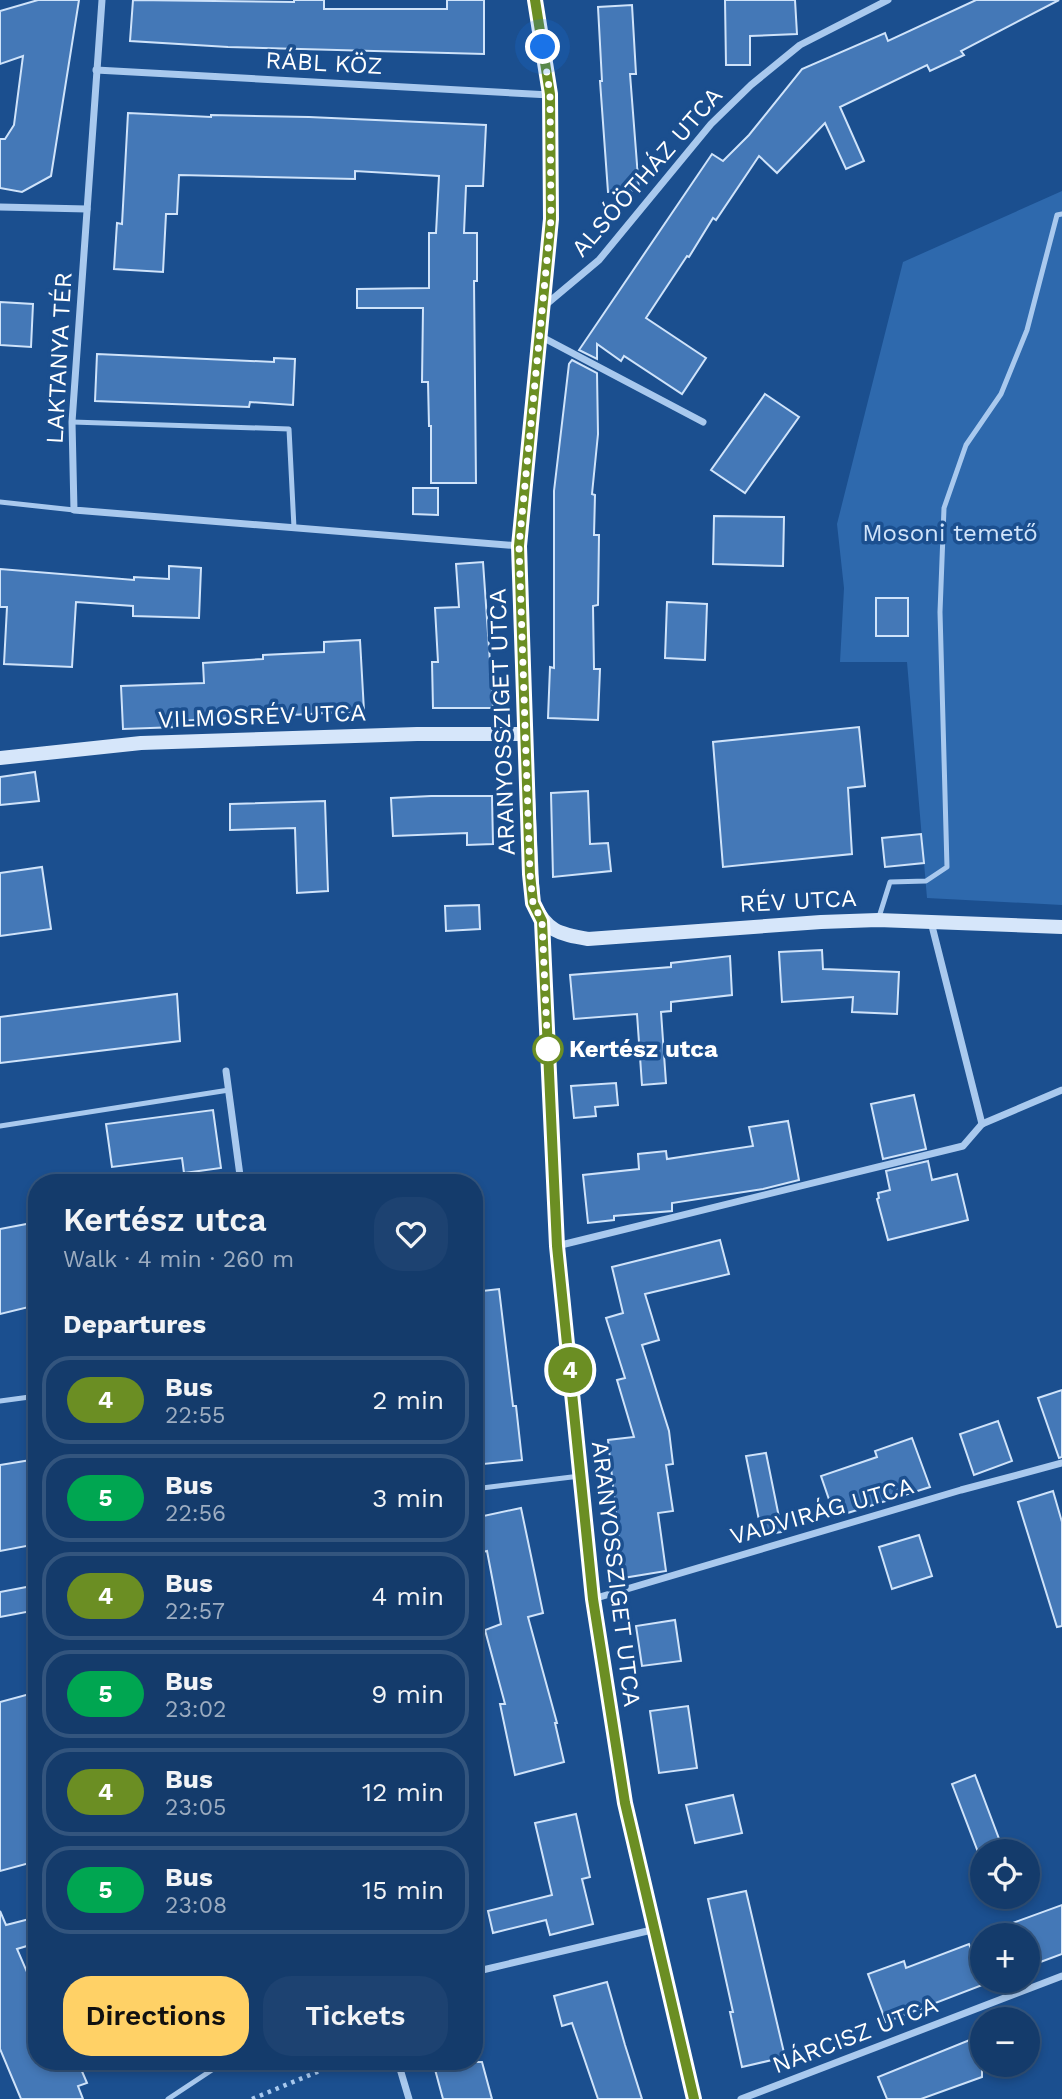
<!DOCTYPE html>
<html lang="en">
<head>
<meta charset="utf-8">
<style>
  :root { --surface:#143b6b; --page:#1d4271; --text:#f1f3f6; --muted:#9dadc1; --line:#33557e; --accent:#ffd166 }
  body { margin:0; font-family:"Work Sans",sans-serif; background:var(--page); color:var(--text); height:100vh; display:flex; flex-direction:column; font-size:26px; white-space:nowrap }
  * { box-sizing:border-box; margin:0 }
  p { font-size:23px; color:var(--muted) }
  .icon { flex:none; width:38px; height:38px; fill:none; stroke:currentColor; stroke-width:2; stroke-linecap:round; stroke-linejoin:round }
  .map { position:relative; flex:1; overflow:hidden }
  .panel { position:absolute; left:28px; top:1174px; width:455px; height:896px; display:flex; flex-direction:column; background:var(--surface); border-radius:28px; box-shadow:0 4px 10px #0003,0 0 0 2px var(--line) }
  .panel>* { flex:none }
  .badge { padding:0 14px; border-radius:23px; font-size:24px; line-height:46px }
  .fabs { position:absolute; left:970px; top:1839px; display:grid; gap:14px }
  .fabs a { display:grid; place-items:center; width:70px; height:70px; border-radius:50%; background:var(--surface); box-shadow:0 4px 10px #0003,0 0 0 2px var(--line); font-size:35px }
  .you { position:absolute; width:35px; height:35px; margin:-18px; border:5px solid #fff; border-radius:50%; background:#1a73e8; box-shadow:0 0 0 10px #1a73e833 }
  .map>.badge { position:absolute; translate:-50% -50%; box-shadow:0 0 0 4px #fff }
  h2 { padding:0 35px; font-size:26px; line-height:63px }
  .round { display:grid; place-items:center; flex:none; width:74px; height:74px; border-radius:28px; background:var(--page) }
  .summary { display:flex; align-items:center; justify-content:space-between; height:119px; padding:0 35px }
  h1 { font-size:33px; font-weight:600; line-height:52px }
  .button { display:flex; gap:14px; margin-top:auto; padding:14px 35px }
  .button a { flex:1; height:80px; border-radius:28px; background:var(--accent); color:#111; font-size:28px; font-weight:600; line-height:80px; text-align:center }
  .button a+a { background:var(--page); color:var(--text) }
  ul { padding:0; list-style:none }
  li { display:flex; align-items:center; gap:21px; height:88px; margin:0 14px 10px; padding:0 21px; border:4px solid var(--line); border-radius:28px }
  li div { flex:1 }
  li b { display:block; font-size:26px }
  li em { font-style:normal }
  li .badge { min-width:77px; font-weight:700; text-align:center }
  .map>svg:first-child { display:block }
  .green { fill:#2e69ad }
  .building { fill:#4478b7; stroke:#cfe3fa; stroke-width:2 }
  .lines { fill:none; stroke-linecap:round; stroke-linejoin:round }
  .path { stroke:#a9c9ee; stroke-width:4.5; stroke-dasharray:3.5 5; stroke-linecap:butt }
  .lane { stroke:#a9c9ee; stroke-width:5 }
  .street { stroke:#a9c9ee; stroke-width:7 }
  .secondary { stroke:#d6e6fa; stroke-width:14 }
  .line-casing { stroke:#fff; stroke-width:16 }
  .line { stroke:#6b8e23; stroke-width:10 }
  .walk { stroke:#fff; stroke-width:7; stroke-dasharray:0 12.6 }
  .stop-dot { fill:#fff; stroke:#6b8e23; stroke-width:3.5 }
  .labels { text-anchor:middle; stroke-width:7; stroke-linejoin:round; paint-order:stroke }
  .street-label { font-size:24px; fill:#fff; stroke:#1b4f8f }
  .park-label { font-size:24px; fill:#cfe3fa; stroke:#1b4f8f }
  .stop-label { font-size:24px; font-weight:bold; fill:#fff; stroke:#1b4f8f; text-anchor:start }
</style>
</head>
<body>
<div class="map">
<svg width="1062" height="2099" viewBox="0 0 1062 2099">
  <rect width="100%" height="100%" fill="#1b4f8f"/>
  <!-- green -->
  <path class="green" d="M1062,191V905L927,898L907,662H840L844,588L837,524L903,262Z"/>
  <!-- building -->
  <g class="building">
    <path d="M38,0H79L51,176L22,192L0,188V139H5L14,125L23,56L0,64V11Z"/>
    <path d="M133,0L294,2V0H324V9H447V0H484V54L228,47L130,41Z"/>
    <path d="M725,0H795L797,34L750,36V65H726Z"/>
    <path d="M976,0H1059L961,51L964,55L930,71L927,65L840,107L864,161L846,169L825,123L777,173L759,156L716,220L713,218L689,257L687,256L646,318L706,358L682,394L624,356L621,361L597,344V359L579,350L712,154L723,161L749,135L802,69L885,33L888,41Z"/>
    <path d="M632,5L636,74H630L639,190L608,192L600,81H602L598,7Z"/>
    <path d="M128,113L211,117V115L309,117L486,125L483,186H466L464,233H477V281H474L476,483H431V426H429L428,382H422L423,308H357V289L429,288V233H436L439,176L355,171V179L179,175L177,214H166L163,272L114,269L117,223L122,224Z"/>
    <path d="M0,302L33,304L31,347L0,345Z"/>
    <path d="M97,354L274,362V358L295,359L293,405L250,402L249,407L95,401Z"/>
    <path d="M572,360L597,373L598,434L592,494L595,495L594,535H599L598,605L593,606L594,669H600L598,720L548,718L550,667L554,668V491L569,364Z"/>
    <path d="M765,394L799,417L745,493L711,470Z"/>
    <path d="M413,488H438V515L413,514Z"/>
    <path d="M714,516L784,517L783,566L713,564Z"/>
    <path d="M483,562L490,662H492L493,708H433L432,662H438L435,608L459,607L456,564Z"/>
    <path d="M169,566L201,568L199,618L133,616V606L76,602L72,667L4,664L7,607H0V569L134,580V577L169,579Z"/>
    <rect x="876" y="598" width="32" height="38"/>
    <path d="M667,602L707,604L705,660L665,658Z"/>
    <path d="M360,640L364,711L178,721V727L123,729L121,686L204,683L203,663L263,659V655L324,652V642Z"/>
    <path d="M859,727L865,786L848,788L852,854L723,867L713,742Z"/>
    <path d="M35,772L39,801L0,805V777Z"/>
    <path d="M588,791L590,844L608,843L611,871L553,877L551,793Z"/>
    <path d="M431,796H492L493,844L467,845V833L393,836L391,798Z"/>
    <path d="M325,801L328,891L297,893L295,828L230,830V804Z"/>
    <path d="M921,834L924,863L885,867L882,838Z"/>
    <path d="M42,867L51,929L0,936V873Z"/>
    <path d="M479,905L480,929L446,931L445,906Z"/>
    <path d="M822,950L823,969L899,972L897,1014L852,1012L853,997L782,1002L779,952Z"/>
    <path d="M730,956L732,995L671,1002V1011L661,1012L666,1083L642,1085L637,1014L574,1019L570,975L671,967V963Z"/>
    <path d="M177,994L180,1041L0,1063V1017Z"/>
    <path d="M616,1083L618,1105L595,1107L596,1116L574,1118L571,1086Z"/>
    <path d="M914,1095L926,1149L883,1159L871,1104Z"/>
    <path d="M213,1110L221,1168L184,1173L182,1158L112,1167L106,1124Z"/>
    <path d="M788,1121L799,1180L763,1189L672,1203V1211L614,1216V1220L588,1223L583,1175L639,1169L638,1154L666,1151L667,1159L753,1146L749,1127Z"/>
    <path d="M928,1161L932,1180L957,1174L968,1220L888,1240L877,1199L879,1198L878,1193L890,1190L886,1171Z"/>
    <path d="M37,1222V1305L0,1314V1229Z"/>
    <path d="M720,1240L729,1274L645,1294L659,1340L642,1345L669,1431L673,1464L666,1465L673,1511L658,1513L666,1571L623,1578L608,1440L634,1437L617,1380L625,1378L606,1318L623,1313L612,1267Z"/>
    <path d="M499,1289L513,1406H516L522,1460L474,1465V1292Z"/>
    <path d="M1062,1390V1457L1059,1458L1038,1398Z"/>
    <path d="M998,1421L1012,1461L974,1475L960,1434Z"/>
    <path d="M912,1438L930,1487L835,1517L821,1476L877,1457L875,1451Z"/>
    <path d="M766,1453L782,1532L762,1535L746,1456Z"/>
    <path d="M37,1459V1544L0,1551V1465Z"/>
    <path d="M1053,1491L1062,1522V1626L1057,1627L1018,1502Z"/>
    <path d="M521,1508L543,1613L528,1617L557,1723H555L564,1762L515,1775L500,1704H505L485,1630L501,1624L487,1551L474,1554V1518Z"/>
    <path d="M919,1535L932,1576L892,1589L879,1547Z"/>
    <path d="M37,1585V1610L0,1617V1592Z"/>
    <path d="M675,1620L681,1661L642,1666L636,1626Z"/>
    <path d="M37,1692V1861L0,1871V1702Z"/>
    <path d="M688,1706L697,1768L659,1773L650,1711Z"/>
    <path d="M975,1775L1004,1852H978L952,1784Z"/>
    <path d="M733,1795L742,1833L695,1843L686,1805Z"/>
    <path d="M576,1814L590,1877L582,1879L593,1924L550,1935L546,1920L493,1933L488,1911L552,1895L535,1823Z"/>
    <path d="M746,1891L785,2057L742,2067L730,2012H733L708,1899Z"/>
    <path d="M1062,1905V1954L1027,1967V1936H986L985,1933Z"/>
    <path d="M0,1911L6,1925L37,1917V1943L17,1949L37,1995V2062H78L87,2083L78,2086L83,2099H21L0,2049Z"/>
    <path d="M969,1944L985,1984L886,2022L868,1974L904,1961L906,1968Z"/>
    <path d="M607,1982L625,2045L642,2099H598L572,2023L562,2026L554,1996Z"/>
    <path d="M982,2035V2077L921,2099H887L878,2077Z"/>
    <path d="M433,2062H482L492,2099H443Z"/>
  </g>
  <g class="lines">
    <!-- path -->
    <path class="path" d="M252,2099L341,2062"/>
    <!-- lane -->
    <g class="lane">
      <path d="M72,422L289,429L294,528"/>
      <path d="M0,502L74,510"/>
      <path d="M879,917L890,882L926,881L947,867L940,612L944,508L966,445L1001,394L1027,330L1057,215L1062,214"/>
      <path d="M0,1126L229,1090"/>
      <path d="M0,1401L37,1396"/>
      <path d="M474,1489L580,1476"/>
      <path d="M168,2099L224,2062"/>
    </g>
    <!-- street -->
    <g class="street">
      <path d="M102,0L72,422L74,510L519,546"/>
      <path d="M96,70L550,95"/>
      <path d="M0,207L87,209"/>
      <path d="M543,307L599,260L711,124L751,85L800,45L888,0"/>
      <path d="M540,336L703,422"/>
      <path d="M525,733L519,546L551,219L550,95L535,0"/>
      <path d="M542,921L557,1246L593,1599L625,1803L694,2099"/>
      <path d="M931,922L982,1124"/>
      <path d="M226,1071L241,1183"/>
      <path d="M557,1246L963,1146L982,1124L1062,1090"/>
      <path d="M593,1599L961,1490L1062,1463"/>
      <path d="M474,1972L656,1929"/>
      <path d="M398,2062L409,2099"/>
      <path d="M741,2099L1062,1976"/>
    </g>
    <!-- secondary -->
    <path class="secondary" d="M0,758L141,743L417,734H525L533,903C547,931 558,934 588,939L821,922L878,920L1062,927"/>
  </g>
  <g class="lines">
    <defs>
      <path id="line" d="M535,0L550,94L551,219L519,546L530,874L533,903L542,921L557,1246L593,1599L625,1803L694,2099"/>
    </defs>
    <!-- line casing -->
    <use href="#line" class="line-casing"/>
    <!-- line -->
    <use href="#line" class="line"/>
    <!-- walk -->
    <path class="walk" d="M543,47L550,94L551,219L519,546L530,874L533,903L542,921L548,1056V1049"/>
  </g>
  <!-- markers -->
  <circle class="stop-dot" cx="548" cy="1049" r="14"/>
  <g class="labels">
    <!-- street labels -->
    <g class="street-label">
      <text transform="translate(324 63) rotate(3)" y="8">RÁBL KÖZ</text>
      <text transform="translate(647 172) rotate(-49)" y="8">ALSÓÖTHÁZ UTCA</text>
      <text transform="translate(59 358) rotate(-87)" y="8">LAKTANYA TÉR</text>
      <text transform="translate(262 716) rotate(-2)" y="8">VILMOSRÉV UTCA</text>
      <text transform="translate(502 722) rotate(-92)" y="8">ARANYOSSZIGET UTCA</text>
      <text transform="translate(798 901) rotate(-3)" y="8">RÉV UTCA</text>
      <text transform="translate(822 1511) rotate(-16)" y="8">VADVIRÁG UTCA</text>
      <text transform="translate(616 1574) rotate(83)" y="8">ARANYOSSZIGET UTCA</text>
      <text transform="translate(855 2035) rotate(-21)" y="8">NÁRCISZ UTCA</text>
    </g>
    <!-- park labels -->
    <g class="park-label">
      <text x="950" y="541">Mosoni temető</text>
    </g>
    <!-- stop labels -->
    <g class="stop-label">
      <text x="569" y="1057">Kertész utca</text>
    </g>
  </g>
</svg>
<div class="fabs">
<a><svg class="icon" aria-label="locate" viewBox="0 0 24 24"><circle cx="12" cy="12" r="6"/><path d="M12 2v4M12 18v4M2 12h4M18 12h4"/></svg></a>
<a>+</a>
<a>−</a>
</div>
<div class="you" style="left:543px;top:47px"></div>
<b class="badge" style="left:570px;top:1370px;background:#6b8e23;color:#fff">4</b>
<section class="panel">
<div class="summary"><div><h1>Kertész utca</h1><p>Walk · 4 min · 260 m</p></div><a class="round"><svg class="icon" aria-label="heart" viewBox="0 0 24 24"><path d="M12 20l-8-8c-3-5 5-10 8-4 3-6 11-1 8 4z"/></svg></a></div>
<h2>Departures</h2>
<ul>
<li><span class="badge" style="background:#6b8e23;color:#fff">4</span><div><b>Bus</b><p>22:55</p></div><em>2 min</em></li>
<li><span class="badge" style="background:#00a651;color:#fff">5</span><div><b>Bus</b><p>22:56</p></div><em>3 min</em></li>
<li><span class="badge" style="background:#6b8e23;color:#fff">4</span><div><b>Bus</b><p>22:57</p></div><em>4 min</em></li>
<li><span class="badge" style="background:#00a651;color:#fff">5</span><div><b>Bus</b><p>23:02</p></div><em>9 min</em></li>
<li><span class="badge" style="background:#6b8e23;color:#fff">4</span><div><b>Bus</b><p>23:05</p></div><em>12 min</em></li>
<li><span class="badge" style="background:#00a651;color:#fff">5</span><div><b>Bus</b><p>23:08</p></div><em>15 min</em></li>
</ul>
<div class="button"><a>Directions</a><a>Tickets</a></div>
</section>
</div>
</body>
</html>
